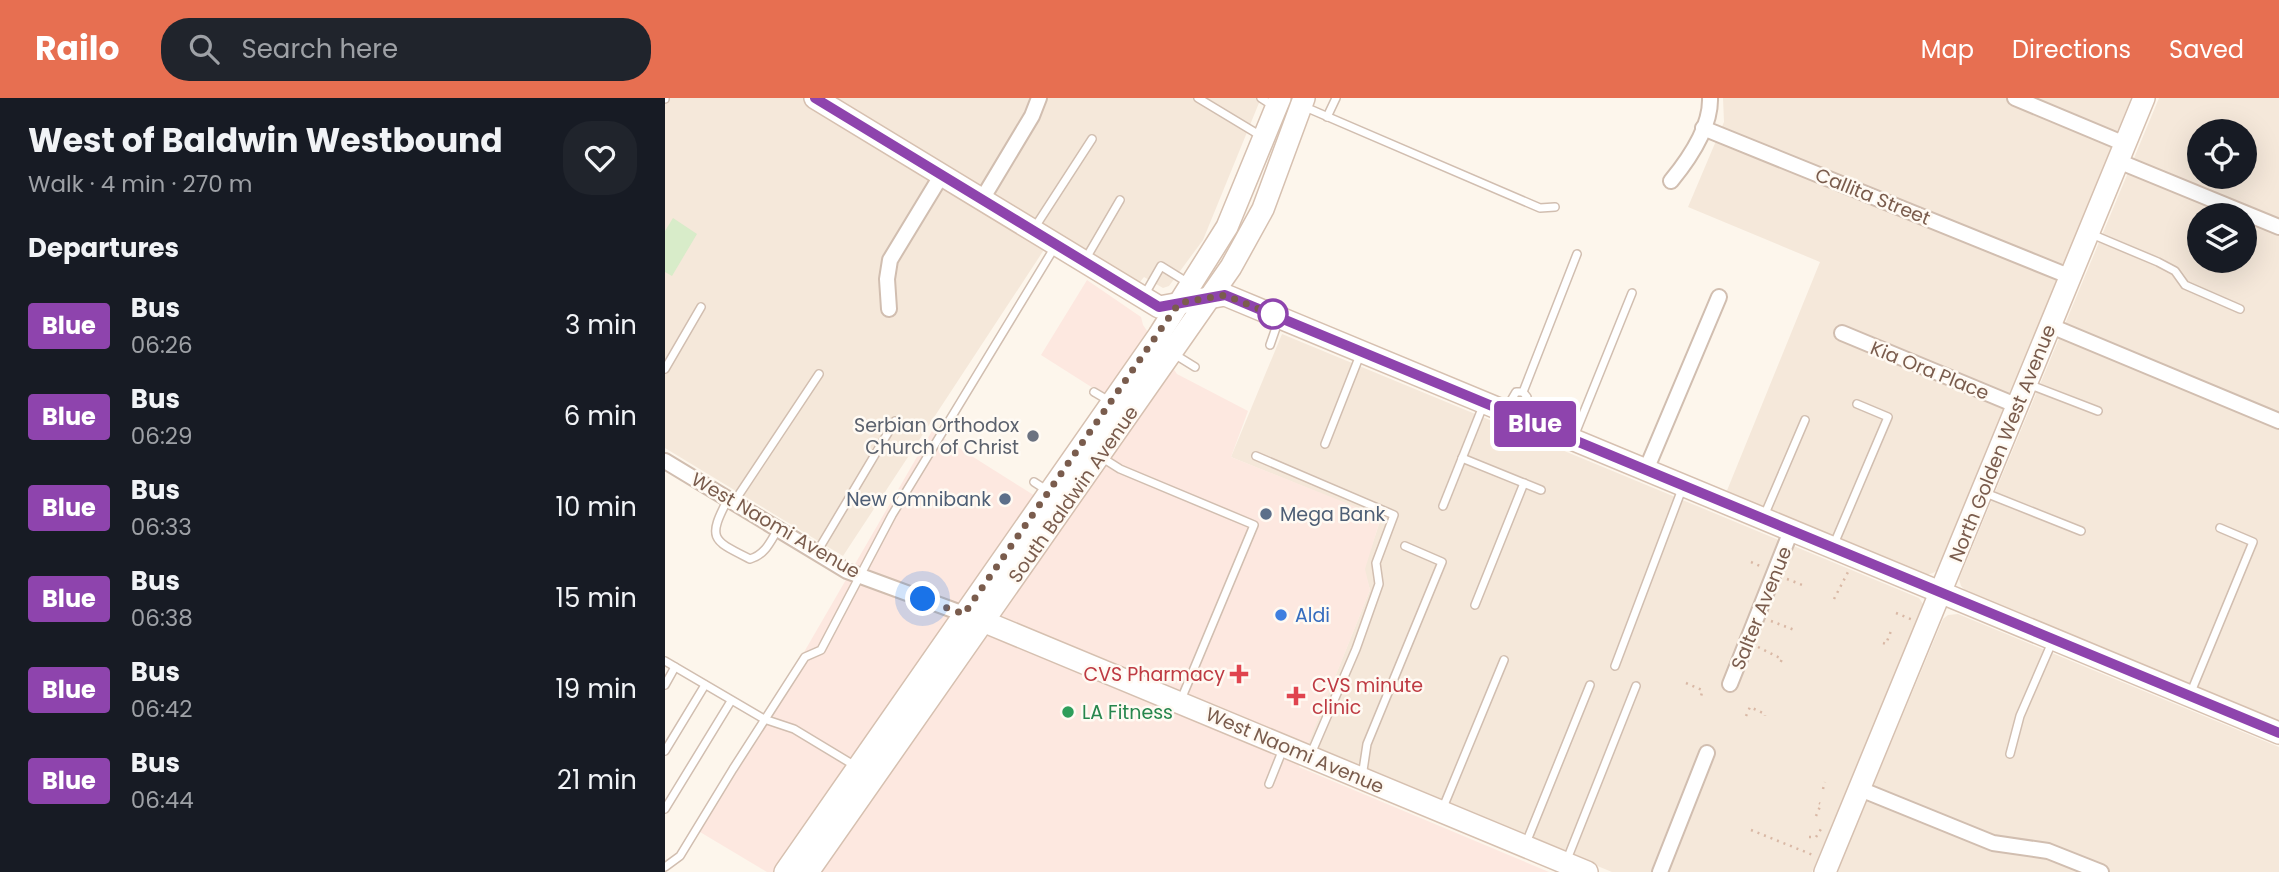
<!DOCTYPE html>
<html lang="en">
<head>
<meta charset="utf-8">
<style>
  :root { --surface:#171b24; --page:#20242c; --text:#f1f3f6; --muted:#9ea1a6; --accent:#e76f51 }
  body { margin:0; font-family:Poppins,sans-serif; background:var(--page); color:var(--text); height:100vh; display:flex; flex-direction:column; font-size:26px; white-space:nowrap }
  * { box-sizing:border-box; margin:0 }
  p { font-size:23px; color:var(--muted) }
  .icon { flex:none; width:38px; height:38px; fill:none; stroke:currentColor; stroke-width:2; stroke-linecap:round; stroke-linejoin:round }
  .map { position:relative; flex:1; overflow:hidden }
  .details { display:flex; flex-direction:column; background:var(--surface); width:665px }
  .details>* { flex:none }
  .badge { padding:0 14px; border-radius:5px; font-size:24px; line-height:46px }
  .controls { position:absolute; left:1522px; top:21px; display:grid; gap:14px }
  .controls a { display:grid; place-items:center; width:70px; height:70px; border-radius:50%; background:var(--surface); box-shadow:0 7px 28px #0002; font-size:35px }
  .you { position:absolute; width:35px; height:35px; margin:-18px; border:5px solid #fff; border-radius:50%; background:#1a73e8; box-shadow:0 0 0 10px #1a73e833 }
  .map>.badge { position:absolute; translate:-50% -50%; box-shadow:0 0 0 4px #fff }
  h2 { padding:0 28px; font-size:26px; line-height:63px }
  .round { display:grid; place-items:center; flex:none; width:74px; height:74px; border-radius:28px; background:var(--page) }
  .summary { display:flex; align-items:center; justify-content:space-between; height:119px; padding:0 28px }
  h1 { font-size:33px; font-weight:700; line-height:52px }
  ul { padding:0; list-style:none }
  li { display:flex; align-items:center; gap:21px; height:91px; padding:0 28px }
  li div { flex:1 }
  li b { display:block; font-size:26px }
  li em { font-style:normal }
  li .badge { min-width:77px; font-weight:700; text-align:center }
  header { display:flex; align-items:center; gap:42px; box-sizing:border-box; height:98px; padding:0 35px; background:var(--accent); color:#fff }
  header strong { font-size:33px }
  nav { display:flex; gap:38px; margin-inline-start:auto; font-size:24px }
  .search { width:490px; height:63px; background:var(--page); display:flex; align-items:center; gap:18px; box-sizing:border-box; padding:0 24px; border-radius:28px; color:var(--muted); font-size:26px }
  main { display:flex; flex:1; min-height:0 }
  .map>svg:first-child { display:block }
  .residential { fill:#f5e8da; fill-rule:evenodd }
  .commercial { fill:#fde8e0 }
  .green { fill:#d8ecc9 }
  .lines { fill:none; stroke-linecap:round; stroke-linejoin:round }
  .lane-casing { stroke:#d1beb0; stroke-width:10 }
  .street-casing { stroke:#d1beb0; stroke-width:18 }
  .secondary-casing { stroke:#d6c0b0; stroke-width:24 }
  .path { stroke:#d9b8a5; stroke-width:2.5; stroke-dasharray:2 5; stroke-linecap:butt }
  .lane { stroke:#fff; stroke-width:7 }
  .street { stroke:#fff; stroke-width:14 }
  .secondary { stroke:#fff; stroke-width:21 }
  .line-casing { stroke:#fff; stroke-width:16 }
  .line { stroke:#8e44ad; stroke-width:10 }
  .walk { stroke:#7a5c4d; stroke-width:7; stroke-dasharray:0 12.6 }
  .stop-dot { fill:#fff; stroke:#8e44ad; stroke-width:3.5 }
  .worship-dot { fill:#6b7280; stroke:#fffaf3; stroke-width:2.5 }
  .service-dot { fill:#5c6f8a; stroke:#fffaf3; stroke-width:2.5 }
  .shop-dot { fill:#3f7fe0; stroke:#fffaf3; stroke-width:2.5 }
  .health-dot { fill:#e0444e; stroke:#fffaf3; stroke-width:2.5 }
  .leisure-dot { fill:#2e9e5b; stroke:#fffaf3; stroke-width:2.5 }
  .labels { text-anchor:middle; stroke-width:5; stroke-linejoin:round; paint-order:stroke }
  .street-label { font-size:19px; fill:#7a5c4d; stroke:#fffaf3 }
  .worship-label { font-size:19px; fill:#5b616d; stroke:#fffaf3; text-anchor:end }
  .service-label { font-size:19px; fill:#4e5e75; stroke:#fffaf3; text-anchor:end }
  .shop-label { font-size:19px; fill:#366cbe; stroke:#fffaf3; text-anchor:start }
  .health-label { font-size:19px; fill:#be3a42; stroke:#fffaf3; text-anchor:end }
  .leisure-label { font-size:19px; fill:#27864d; stroke:#fffaf3; text-anchor:start }
</style>
</head>
<body>
<header>
<strong>Railo</strong>
<div class="search"><svg class="icon" aria-label="search" viewBox="0 0 24 24"><circle cx="10" cy="10" r="6"/><path d="M15 15l6 6"/></svg>Search here</div>
<nav><a>Map</a><a>Directions</a><a>Saved</a></nav>
</header>
<main>
<section class="details">
<div class="summary"><div><h1>West of Baldwin Westbound</h1><p>Walk · 4 min · 270 m</p></div><a class="round"><svg class="icon" aria-label="heart" viewBox="0 0 24 24"><path d="M12 20l-8-8c-3-5 5-10 8-4 3-6 11-1 8 4z"/></svg></a></div>
<h2>Departures</h2>
<ul>
<li><span class="badge" style="background:#8e44ad;color:#fff">Blue</span><div><b>Bus</b><p>06:26</p></div><em>3 min</em></li>
<li><span class="badge" style="background:#8e44ad;color:#fff">Blue</span><div><b>Bus</b><p>06:29</p></div><em>6 min</em></li>
<li><span class="badge" style="background:#8e44ad;color:#fff">Blue</span><div><b>Bus</b><p>06:33</p></div><em>10 min</em></li>
<li><span class="badge" style="background:#8e44ad;color:#fff">Blue</span><div><b>Bus</b><p>06:38</p></div><em>15 min</em></li>
<li><span class="badge" style="background:#8e44ad;color:#fff">Blue</span><div><b>Bus</b><p>06:42</p></div><em>19 min</em></li>
<li><span class="badge" style="background:#8e44ad;color:#fff">Blue</span><div><b>Bus</b><p>06:44</p></div><em>21 min</em></li>
</ul>
</section>
<div class="map">
<svg width="1614" height="774" viewBox="0 0 1614 774">
  <rect width="100%" height="100%" fill="#fdf6ec"/>
  <!-- residential -->
  <g class="residential">
    <path d="M0,0H596L538,142L504,188L498,190L479,179L475,184L390,135L178,458L0,350Z"/>
    <path d="M1058,0H1466L1275,471L1268,475L1261,477L1061,395L1155,164L1023,109L1059,24Z"/>
    <path d="M1494,0H1614V624L1301,493L1296,488L1294,481ZM1535,33H1580V79H1535ZM1535,117H1580V163H1535Z"/>
    <path d="M617,236L1254,500L1258,506L1257,514L1147,774H947L642,648L705,492L699,471L716,420L566,359Z"/>
    <path d="M1293,516L1614,649V774H1172L1278,521L1283,517Z"/>
  </g>
  <!-- commercial -->
  <path class="commercial" d="M422,182L476,219L478,227L512,276L583,313L566,359L716,419L700,471L705,492L634,669L884,774H102L35,734L267,333L402,418L472,318L376,257Z"/>
  <!-- green -->
  <path class="green" d="M8,120L32,136L7,178L0,174V133Z"/>
  <g class="lines">
    <defs>
      <g id="lane">
        <path d="M533,0L596,38"/>
        <path d="M596,0L610,9"/>
        <path d="M0,1V0"/>
        <path d="M640,9L875,110L890,109"/>
        <path d="M662,19L671,0"/>
        <path d="M370,129L427,41"/>
        <path d="M1424,135L1493,164L1510,173L1520,187L1575,211"/>
        <path d="M420,162L455,102"/>
        <path d="M480,196L496,168L525,186"/>
        <path d="M605,247L614,221"/>
        <path d="M509,256L530,269"/>
        <path d="M0,271L36,209"/>
        <path d="M1363,286L1433,313"/>
        <path d="M429,294L446,304"/>
        <path d="M858,294L912,156"/>
        <path d="M841,311L851,294H858L862,299L858,320"/>
        <path d="M908,341L967,195"/>
        <path d="M660,346L695,257"/>
        <path d="M591,358L729,417L711,465L714,486L691,551L645,658"/>
        <path d="M436,359L455,371L589,427L515,604"/>
        <path d="M797,360L876,392"/>
        <path d="M369,384L383,393"/>
        <path d="M1318,394L1416,433"/>
        <path d="M63,401C42,441 47,442 85,461C100,457 105,444 113,431"/>
        <path d="M69,404L154,276"/>
        <path d="M778,408L818,308"/>
        <path d="M1099,418L1140,322"/>
        <path d="M1169,446L1223,319L1192,306"/>
        <path d="M152,454L230,323"/>
        <path d="M810,507L859,385"/>
        <path d="M0,563L99,621L129,631L192,669"/>
        <path d="M950,568L1017,391"/>
        <path d="M0,587L10,569"/>
        <path d="M1526,594L1588,444L1555,430"/>
        <path d="M0,653L40,587"/>
        <path d="M1345,656L1355,618L1388,542"/>
        <path d="M697,679L702,646L777,464L740,448"/>
        <path d="M604,686L618,651"/>
        <path d="M0,711L66,603"/>
        <path d="M777,712L839,562"/>
        <path d="M861,745L925,587"/>
        <path d="M901,764L971,588"/>
        <path d="M0,769L15,758L68,671L140,559L156,552L227,417L391,147"/>
      </g>
      <g id="street">
        <path d="M1350,0L1460,46"/>
        <path d="M1038,30L1406,179"/>
        <path d="M1453,63L1614,129"/>
        <path d="M1006,83C1024,61 1046,29 1045,0"/>
        <path d="M316,103L367,18L374,0"/>
        <path d="M224,211L222,181L225,162L276,78"/>
        <path d="M1386,228L1614,323"/>
        <path d="M1177,235L1353,308"/>
        <path d="M0,363L182,473L299,516"/>
        <path d="M981,372L1054,199"/>
        <path d="M1065,586L1126,433"/>
        <path d="M1195,691L1328,745L1383,753L1436,774"/>
        <path d="M995,774L1042,655"/>
      </g>
      <g id="secondary">
        <path d="M150,0L494,209L560,197L1614,635"/>
        <path d="M308,519L922,774"/>
        <path d="M120,774L494,237L562,129L615,0"/>
        <path d="M143,774L566,169L598,111L639,0"/>
        <path d="M1160,774L1479,0"/>
      </g>
    </defs>
    <!-- lane casing -->
    <use href="#lane" class="lane-casing"/>
    <!-- street casing -->
    <use href="#street" class="street-casing"/>
    <!-- secondary casing -->
    <use href="#secondary" class="secondary-casing"/>
    <!-- path -->
    <g class="path">
      <path d="M1086,464L1097,469"/>
      <path d="M1122,481L1140,488"/>
      <path d="M1169,501L1183,474"/>
      <path d="M1231,515L1248,522"/>
      <path d="M1106,523L1132,533"/>
      <path d="M1218,545L1221,546L1226,533"/>
      <path d="M1093,549L1117,561L1114,568"/>
      <path d="M1021,585L1037,592L1036,600"/>
      <path d="M1081,618L1085,609L1100,616V618"/>
      <path d="M1158,691L1160,684"/>
      <path d="M1151,718L1156,706L1154,705"/>
      <path d="M1086,732L1148,757"/>
      <path d="M1144,739H1151L1156,731"/>
    </g>
    <!-- lane -->
    <use href="#lane" class="lane"/>
    <!-- street -->
    <use href="#street" class="street"/>
    <!-- secondary -->
    <use href="#secondary" class="secondary"/>
  </g>
  <g class="lines">
    <defs>
      <path id="line" d="M150,0L494,209L560,197L1614,635"/>
    </defs>
    <!-- line casing -->
    <use href="#line" class="line-casing"/>
    <!-- line -->
    <use href="#line" class="line"/>
    <!-- walk -->
    <path class="walk" d="M258,501L299,516L514,205L560,197L614,219L608,216"/>
  </g>
  <!-- markers -->
  <circle class="stop-dot" cx="608" cy="216" r="14"/>
  <circle class="worship-dot" cx="368" cy="338" r="7"/>
  <g class="service-dot">
    <circle cx="340" cy="401" r="7"/>
    <circle cx="601" cy="416" r="7"/>
  </g>
  <circle class="shop-dot" cx="616" cy="517" r="7"/>
  <g class="health-dot">
    <path d="M570.5 565.5h7v7h7v7h-7v7h-7v-7h-7v-7h7z"/>
    <path d="M627.5 587.5h7v7h7v7h-7v7h-7v-7h-7v-7h7z"/>
  </g>
  <circle class="leisure-dot" cx="403" cy="614" r="7"/>
  <g class="labels">
    <!-- street labels -->
    <g class="street-label">
      <text transform="translate(1208 98) rotate(22)" y="7">Callita Street</text>
      <text transform="translate(1265 272) rotate(22)" y="7">Kia Ora Place</text>
      <text transform="translate(1337 345) rotate(-68)" y="7">North Golden West Avenue</text>
      <text transform="translate(408 396) rotate(-55)" y="7">South Baldwin Avenue</text>
      <text transform="translate(111 427) rotate(30)" y="7">West Naomi Avenue</text>
      <text transform="translate(1096 510) rotate(-68)" y="7">Salter Avenue</text>
      <text transform="translate(630 652) rotate(23)" y="7">West Naomi Avenue</text>
    </g>
    <!-- worship labels -->
    <g class="worship-label">
      <text x="354" y="334">Serbian Orthodox<tspan x="354" dy="22">Church of Christ</tspan></text>
    </g>
    <!-- service labels -->
    <g class="service-label">
      <text x="326" y="408">New Omnibank</text>
      <text x="615" y="423" text-anchor="start">Mega Bank</text>
    </g>
    <!-- shop labels -->
    <g class="shop-label">
      <text x="630" y="524">Aldi</text>
    </g>
    <!-- health labels -->
    <g class="health-label">
      <text x="560" y="583">CVS Pharmacy</text>
      <text x="647" y="594" text-anchor="start">CVS minute<tspan x="647" dy="22">clinic</tspan></text>
    </g>
    <!-- leisure labels -->
    <g class="leisure-label">
      <text x="417" y="621">LA Fitness</text>
    </g>
  </g>
</svg>
<div class="controls">
<a><svg class="icon" aria-label="locate" viewBox="0 0 24 24"><circle cx="12" cy="12" r="6"/><path d="M12 2v4M12 18v4M2 12h4M18 12h4"/></svg></a>
<a><svg class="icon" aria-label="layers" viewBox="0 0 24 24"><path d="M12 4l9 5-9 5-9-5zM3 14l9 5 9-5"/></svg></a>
</div>
<div class="you" style="left:258px;top:501px"></div>
<b class="badge" style="left:870px;top:326px;background:#8e44ad;color:#fff">Blue</b>
</div>
</main>
</body>
</html>
